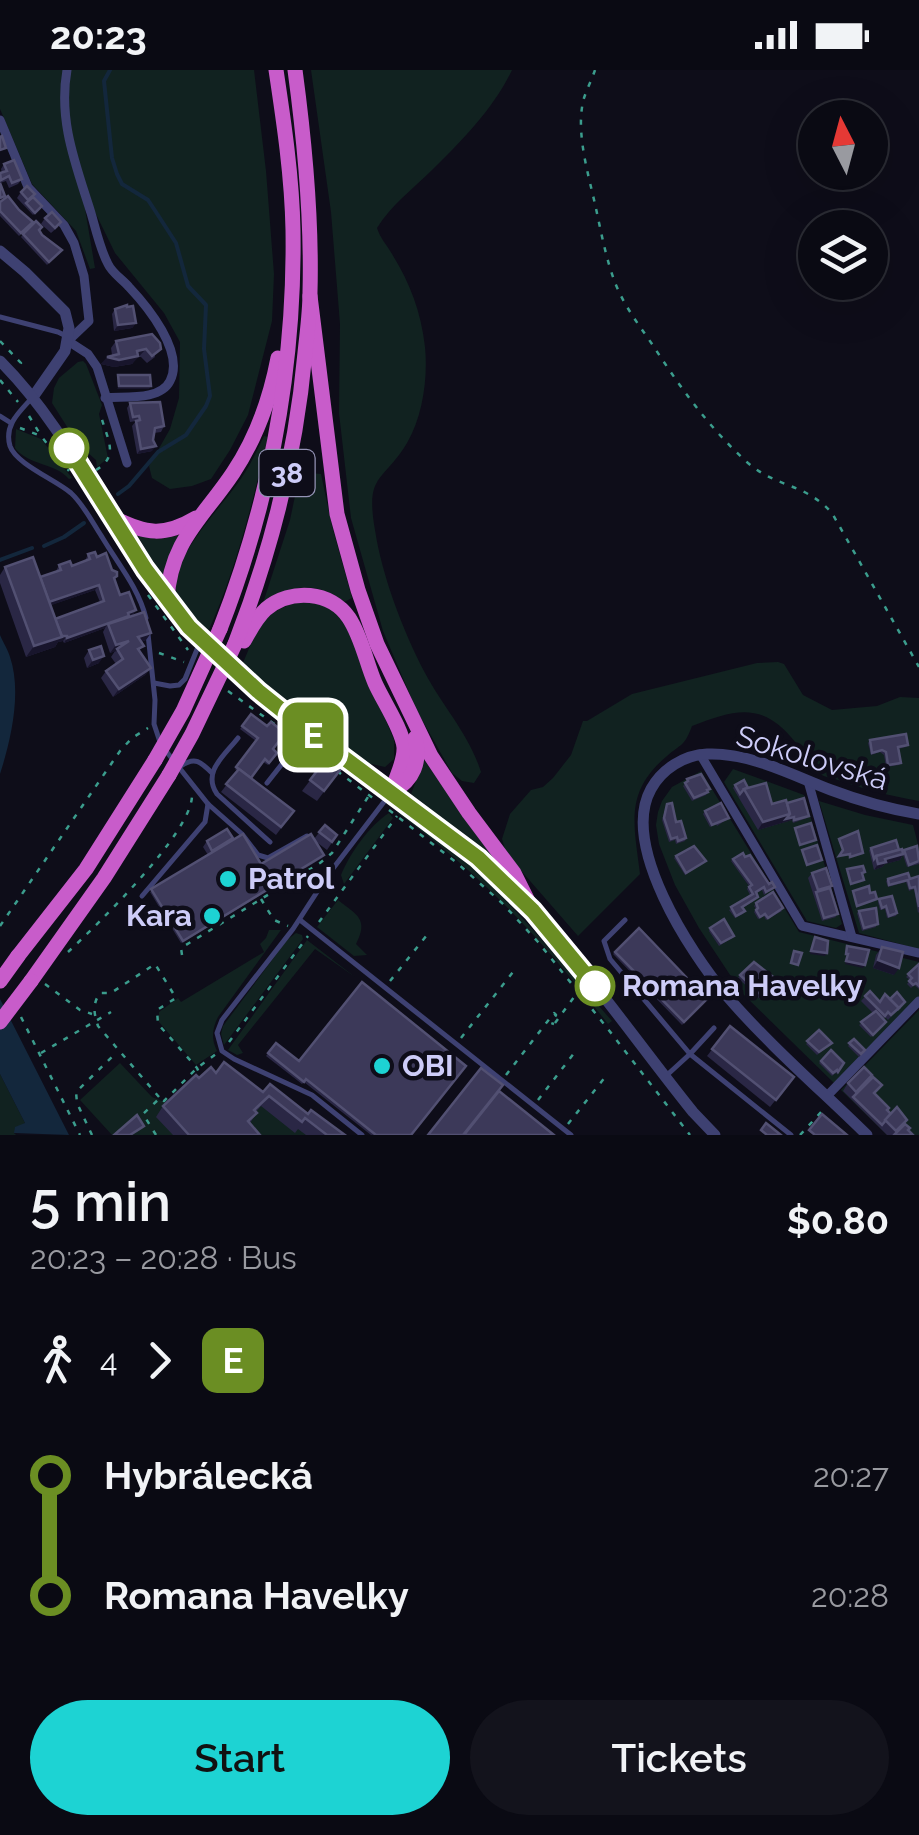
<!DOCTYPE html>
<html lang="en">
<head>
<meta charset="utf-8">
<style>
  :root { --surface:#0a0a13; --page:#13131c; --text:#f1f3f6; --muted:#999aa0; --line:#2a2b33; --accent:#1dd3d3 }
  body { margin:0; font-family:Raleway,sans-serif; background:var(--page); color:var(--text); height:100vh; display:flex; flex-direction:column; font-size:38px; white-space:nowrap }
  * { box-sizing:border-box; margin:0 }
  p { font-size:32px; color:var(--muted) }
  .icon { flex:none; width:55px; height:55px; fill:none; stroke:currentColor; stroke-width:2; stroke-linecap:round; stroke-linejoin:round }
  .map { position:relative; height:1065px; overflow:hidden }
  .panel { display:flex; flex-direction:column; background:var(--surface); flex:1 }
  .panel>* { flex:none }
  .badge { padding:0 20px; border-radius:15px; font-size:35px; line-height:65px }
  .needle { width:65px; rotate:354deg }
  .fabs { position:absolute; left:798px; top:30px; display:grid; gap:20px }
  .fabs a { display:grid; place-items:center; width:90px; height:90px; border-radius:50%; background:var(--surface); box-shadow:0 10px 40px #0002,0 0 0 2px var(--line); font-size:50px }
  .map>.badge { position:absolute; translate:-50% -50%; box-shadow:0 0 0 5px #fff }
  .legs { display:flex; align-items:center; gap:15px; height:110px; padding:0 30px; font-size:32px }
  .legs p { margin-inline-start:auto }
  .head { display:flex; align-items:center; justify-content:space-between; height:170px; padding:0 30px }
  h1 { font-size:55px; font-weight:600; line-height:75px }
  .button { display:flex; gap:20px; margin-top:auto; padding:20px 30px }
  .button a { flex:1; height:115px; border-radius:60px; background:var(--accent); color:#111; font-size:40px; font-weight:600; line-height:115px; text-align:center }
  .button a+a { background:var(--page); color:var(--text) }
  ul { padding:0 30px; list-style:none }
  li { display:flex; align-items:center; gap:35px; height:120px; font-size:38px }
  li i { display:grid; place-items:center; width:15px; height:100%; margin:0 12px; background:currentColor }
  li i::after { content:''; width:25px; height:25px; margin:-12px; border:8px solid; border-radius:50%; background:var(--surface) }
  li p { margin-inline-start:auto }
  li:first-child i { background:linear-gradient(#0000 50%,currentColor 0) }
  li:last-child i { background:linear-gradient(currentColor 50%,#0000 0) }
  .status { display:flex; justify-content:space-between; align-items:center; height:70px; padding:0 50px; background:var(--surface); direction:ltr }
  .status svg { height:28px; fill:currentColor }
  .map>svg:first-child { display:block }
  .green { fill:#112220 }
  .water { fill:#13273c }
  .lines { fill:none; stroke-linecap:round; stroke-linejoin:round }
  .stream { stroke:#13273c; stroke-width:4 }
  .path { stroke:#3b9d8d; stroke-width:2.5; stroke-dasharray:5 8; stroke-linecap:butt }
  .service { stroke:#3e4172; stroke-width:5 }
  .minor { stroke:#3e4172; stroke-width:9 }
  .tertiary { stroke:#3e4172; stroke-width:11 }
  .trunk { stroke:#c85cca; stroke-width:15 }
  .trunk-bridge { stroke:#c85cca; stroke-width:15 }
  .wall { fill:#2a2745; fill-rule:evenodd }
  .shaded-wall { fill:#18152c }
  .building { fill:#3c3959; stroke:#525072; stroke-width:2.5 }
  .line-1-casing { stroke:#fff; stroke-width:22 }
  .line-1 { stroke:#6b8e23; stroke-width:15 }
  .stop-1-dot { fill:#fff; stroke:#6b8e23; stroke-width:5 }
  .poi-dot { fill:#1dd3d3; stroke:#0e0d19; stroke-width:4 }
  .labels { text-anchor:middle; stroke-width:9; stroke-linejoin:round; paint-order:stroke }
  .shield { fill:#0e0d19; stroke:#9493b5; stroke-width:2.5 }
  .shield-label { font-size:28px; font-weight:bold; fill:#cdccf8 }
  .street-label { font-size:30px; fill:#cdccf8; stroke:#0e0d19 }
  .poi-label { font-size:30px; font-weight:bold; fill:#cdccf8; stroke:#0e0d19; text-anchor:start }
  .stop-label { font-size:30px; font-weight:bold; fill:#cdccf8; stroke:#0e0d19; text-anchor:start }
</style>
</head>
<body>
<div class="status"><b>20:23</b><svg viewBox="0 0 49 12"><path d="M0 12V9h3v3zM5 12V6h3v6zM10 12V3h3v9zM15 12V0h3v12zM26 1h20v11H26zM47 4h2v5h-2z"/></svg></div>
<div class="map">
<svg width="919" height="1065" viewBox="0 0 919 1065">
  <rect width="100%" height="100%" fill="#0e0d19"/>
  <!-- green -->
  <g class="green">
    <path d="M0,0H254L266,101L274,204L272,251L248,345L230,380L211,409L192,416L170,419L152,408L149,396L170,359L179,328L180,272L164,243L115,183L72,95L84,133L95,198L90,199L76,161L32,114L0,39Z"/>
    <path d="M311,0H512C494,38 462,71 432,100C413,119 391,135 377,158C380,168 387,175 392,184C410,213 421,242 425,277C428,307 423,346 407,373C383,413 365,403 375,460C382,506 403,561 425,603C443,637 469,664 481,702L474,713L462,711L452,703L416,639L383,561L351,448L339,343L340,254L331,142Z"/>
    <path d="M83,291L86,294L102,335L99,344L108,388L97,397L96,390L78,374L52,333L54,318L59,308L78,292Z"/>
    <path d="M16,359L41,369L72,408L69,409C54,392 29,396 15,378Z"/>
    <path d="M264,366L268,367C252,434 236,501 207,564C197,553 178,535 176,520C171,486 224,435 242,407C251,394 257,380 264,366Z"/>
    <path d="M300,402L321,404L332,456L352,528L344,532C319,511 289,514 263,533L290,450Z"/>
    <path d="M181,465L164,503L160,505L138,466L160,469Z"/>
    <path d="M305,530L331,538L345,552L394,670V689L385,697L367,693L242,595C259,556 260,542 305,530Z"/>
    <path d="M778,592L784,594L803,625L832,640L877,636L900,627L919,628V731C890,726 863,719 835,709C830,708 825,707 820,704C811,698 803,683 796,673C763,631 736,639 692,656C684,677 682,673 667,686C624,722 634,754 640,804L578,866L517,796L505,779L502,769L510,744L531,720L543,717L553,708L571,685L583,651H587L632,624L757,593Z"/>
    <path d="M424,690L492,785L490,787L467,767L411,724Z"/>
    <path d="M733,699L804,725L842,854L836,858L807,851L724,712Z"/>
    <path d="M701,701L799,862L919,892V927L834,1013L742,923L699,858L675,815L659,774L656,755L658,742L662,731L672,717Z"/>
    <path d="M819,731L865,745L913,755L919,778V879L859,863Z"/>
    <path d="M396,742L405,744C488,799 547,877 612,951L608,954C543,871 482,804 396,742Z"/>
    <path d="M389,743L393,748L344,814L341,805C350,783 369,756 389,743Z"/>
    <path d="M338,830C357,845 369,849 356,874L367,885L354,886L317,857Z"/>
    <path d="M269,860H281L218,947C212,959 211,969 217,981L196,995L159,952V942L178,928L181,932L264,882L260,874L266,868Z"/>
    <path d="M296,863L302,865L303,869L224,975L221,964L223,956L287,870Z"/>
    <path d="M307,870L355,907L315,879L238,975L243,983L237,985L228,980Z"/>
    <path d="M919,940V1065H887L841,1020Z"/>
    <path d="M120,993L152,1027L167,1033L211,1005L220,997L259,1026L265,1019L304,1048L334,1065H112L80,1030Z"/>
    <path d="M0,1004L25,1053L14,1063L16,1065H0Z"/>
  </g>
  <!-- water -->
  <g class="water">
    <path d="M0,565C3,572 8,580 10,587C22,622 11,670 0,704Z"/>
    <path d="M0,929L69,1065L14,1063L15,1057L25,1053L0,1004Z"/>
  </g>
  <g class="lines">
    <!-- stream -->
    <g class="stream">
      <path d="M110,0L104,11L112,88L117,104L122,114L148,130L154,139L176,173L188,216L206,235L204,279L210,326L206,336L186,365L158,382L129,416L118,424"/>
      <path d="M44,476L64,467L84,453"/>
      <path d="M0,490L32,478"/>
    </g>
    <!-- path -->
    <g class="path">
      <path d="M595,0C592,9 587,19 584,28C575,60 588,103 595,134C601,161 606,190 616,215C625,237 639,255 652,274C680,317 709,358 748,393C777,418 805,413 832,443L919,597"/>
      <path d="M0,271L21,293L18,297"/>
      <path d="M0,310L18,332"/>
      <path d="M29,346L40,364"/>
      <path d="M20,358L41,366L69,401"/>
      <path d="M96,400C120,386 107,369 101,346"/>
      <path d="M148,525L188,580"/>
      <path d="M159,583L184,592"/>
      <path d="M228,621L291,666"/>
      <path d="M305,677L327,693"/>
      <path d="M337,701L374,729"/>
      <path d="M389,740L457,793L502,833L538,872L608,959L690,1065"/>
      <path d="M261,829L274,850L288,856"/>
      <path d="M319,852L397,746"/>
      <path d="M0,856L120,681L132,668L148,658"/>
      <path d="M68,882C97,855 191,764 192,726"/>
      <path d="M182,885L181,878L320,793L332,783L368,727"/>
      <path d="M390,911L427,865"/>
      <path d="M45,914L80,940L92,944"/>
      <path d="M21,947L80,1065"/>
      <path d="M555,953L577,923"/>
      <path d="M461,968L513,902"/>
      <path d="M229,972L308,866"/>
      <path d="M41,983L111,942"/>
      <path d="M506,1005L554,943L556,945L551,953L554,954"/>
      <path d="M159,1027L98,956C94,944 92,934 100,923H111L155,894L176,928L157,940L158,954L197,998L200,1005"/>
      <path d="M538,1030L575,982"/>
      <path d="M568,1054L606,1006"/>
      <path d="M92,1065L77,1033L76,1022L117,982"/>
      <path d="M156,1065L143,1044L160,1028L164,1031L197,998L216,984"/>
      <path d="M800,1065L824,1039"/>
    </g>
    <!-- service -->
    <g class="service">
      <path d="M0,247L58,262L64,265"/>
      <path d="M31,329C18,343 4,356 10,376C16,394 56,410 71,423C84,435 92,452 102,467C118,494 138,517 146,548"/>
      <path d="M0,346L11,353"/>
      <path d="M148,564L155,630L154,654L160,672"/>
      <path d="M154,613L170,616L179,615L185,609L200,572"/>
      <path d="M238,668C224,686 202,702 217,724L270,772"/>
      <path d="M166,681L208,734L242,764L258,785L268,788L307,766"/>
      <path d="M181,696C195,686 201,692 212,703"/>
      <path d="M267,713L308,661"/>
      <path d="M142,826L205,752L208,734"/>
      <path d="M300,850L571,1065"/>
      <path d="M625,850L604,871L610,889L690,984L714,958"/>
      <path d="M667,1005L690,984L791,1065"/>
      <path d="M362,1065L312,1025L234,989L222,981L217,963L222,950L293,859L328,805L390,724"/>
    </g>
    <!-- minor -->
    <g class="minor">
      <path d="M67,0C58,51 76,95 91,143C96,160 100,179 108,194C112,203 122,209 129,217C147,236 185,282 170,311C160,331 124,326 105,328"/>
      <path d="M0,50L28,117L64,155L74,173L84,206L89,251L68,271L88,284L97,297L127,393"/>
      <path d="M700,684L802,856L919,883"/>
      <path d="M808,711L852,867"/>
      <path d="M827,1026L919,931"/>
    </g>
    <!-- tertiary -->
    <g class="tertiary">
      <path d="M0,181L25,202L65,242L69,258L65,281L33,327"/>
      <path d="M0,291C78,369 116,475 188,556C203,573 221,588 238,603C308,665 388,714 461,773C553,848 619,950 693,1042L715,1065"/>
      <path d="M867,1065C820,1019 769,975 726,925C690,882 620,775 651,719C662,699 684,685 707,684C749,682 792,705 831,720C860,731 889,739 919,744"/>
    </g>
    <!-- trunk -->
    <g class="trunk">
      <path d="M310,226L337,444L358,520L377,574L431,686L469,743L514,803L533,841"/>
      <path d="M114,448C146,464 164,467 196,448"/>
      <path d="M167,530C170,471 203,448 233,403C257,367 270,330 278,288"/>
      <path d="M220,559C270,431 295,297 293,160C292,107 284,53 276,0"/>
      <path d="M244,571C250,560 257,547 266,539C291,518 331,521 349,548C362,568 366,592 375,613C383,631 402,659 404,677C405,692 395,708 392,722"/>
      <path d="M235,574C272,479 296,384 305,283C307,263 310,243 310,222C312,147 305,74 295,0"/>
      <path d="M392,722C414,710 421,691 415,668"/>
      <path d="M18,886L86,799L155,690"/>
      <path d="M31,911L104,808L169,705"/>
    </g>
    <!-- trunk-bridge -->
    <g class="trunk-bridge">
      <path d="M155,690L183,641L220,559"/>
      <path d="M169,705L192,664L235,574"/>
      <path d="M0,911L18,886"/>
      <path d="M0,952L31,911"/>
    </g>
  </g>
  <!-- wall -->
  <g class="wall">
    <path d="M4,94L22,109L18,114L9,118L6,111L0,113L5,126L0,130V103H2L1,99Z"/>
    <path d="M21,122L33,127L42,136L33,145L17,128Z"/>
    <path d="M0,132L31,155L19,166L0,146Z"/>
    <path d="M45,148L58,157L51,163L41,154Z"/>
    <path d="M39,161L62,180L47,195L21,167L23,164Z"/>
    <path d="M127,237L136,253L132,258L114,261L112,244L115,239Z"/>
    <path d="M152,264L155,287L147,293L141,287H137L132,294L114,297L101,294L112,285L111,278L116,271Z"/>
    <path d="M130,333L164,356L161,362L154,363L152,381L137,384L132,356L136,351L130,352L127,338Z"/>
    <path d="M88,484L97,487L112,500L117,506L114,510L120,525L136,540L132,546L146,570L141,572L140,581L151,598L145,605L113,627L101,608L106,601L116,594L111,587L115,581L110,583L103,562L105,558L64,573L63,571L58,572L55,577L26,587L0,513V505L5,497L40,507L56,501L59,495L72,496L85,491ZM95,520L100,532L55,549L51,535Z"/>
    <path d="M89,580L99,593L87,598L84,588Z"/>
    <path d="M251,644L276,685L268,695L263,692L251,708L294,741L276,765L221,722L237,701L235,699L256,671L240,659Z"/>
    <path d="M870,670L908,675L906,677L898,679L901,693L899,695L886,697L884,685L880,682L871,685L868,673Z"/>
    <path d="M330,684L344,695L317,731L302,721Z"/>
    <path d="M688,711L708,722L706,725L692,731L683,716Z"/>
    <path d="M735,715L748,718L772,734L787,733L807,748L793,753L792,750L758,760L733,718Z"/>
    <path d="M667,734L676,752L686,768L685,771L676,774L675,770L669,772L662,750Z"/>
    <path d="M705,741L729,748L717,756L716,754L710,757L703,744Z"/>
    <path d="M325,755L337,765L327,780L315,771L322,788L181,873L150,822L208,785L203,777L207,771H231L261,794L314,769Z"/>
    <path d="M871,778L919,782V794L907,797L903,785L900,790L885,794L882,797L874,800L869,780Z"/>
    <path d="M698,782L706,791L685,805L674,788L676,786Z"/>
    <path d="M733,789L773,819L764,825L762,820L757,823L758,827L756,829L743,838L745,841L743,844L735,848L729,840L750,825L747,819L749,816L731,791Z"/>
    <path d="M812,803L832,816L830,818L836,847L822,851L808,808Z"/>
    <path d="M919,806V842L918,843L914,819L909,821L906,812L888,817L886,811L888,809H910Z"/>
    <path d="M879,829L897,843L896,846L887,848L885,839L880,840L878,832Z"/>
    <path d="M756,833L782,841L766,850L764,846L758,849L754,842L756,839L754,836Z"/>
    <path d="M859,841L876,846V857L862,861L857,843Z"/>
    <path d="M710,858L732,868L719,876L709,861Z"/>
    <path d="M882,877L894,905L873,898L876,885Z"/>
    <path d="M615,882L706,931L682,955L613,884Z"/>
    <path d="M919,894V919L914,915L911,918L907,914L910,910L906,907Z"/>
    <path d="M740,905L777,910L760,929L738,908Z"/>
    <path d="M870,921L879,932L890,929L905,932L888,950L885,947L883,949L886,952L871,967L859,955L873,943L861,931Z"/>
    <path d="M730,956L794,1007L770,1037L707,986Z"/>
    <path d="M819,960L832,973L817,985L806,974Z"/>
    <path d="M854,969L865,980L859,987L848,976Z"/>
    <path d="M276,973L299,991L411,1065H371L304,1012L302,1014L266,986Z"/>
    <path d="M831,980L844,993L836,1004L835,1003L832,1006L819,993Z"/>
    <path d="M216,1003L263,1022L308,1044L345,1065H306L298,1059L295,1063L261,1036L256,1042L257,1043L250,1053L260,1065H173L156,1047L163,1036L199,1008Z"/>
    <path d="M867,1012L887,1040L913,1065H887L843,1021L848,1013Z"/>
  </g>
  <!-- shaded-wall -->
  <g class="shaded-wall">
    <path d="M136,253L132,258L114,261L118,255Z"/>
    <path d="M146,279L132,294L114,297L101,294L107,287Z"/>
    <path d="M119,316H151L149,319H117Z"/>
    <path d="M156,376L152,381L137,384L141,379Z"/>
    <path d="M99,515L95,520L46,537L49,532Z"/>
    <path d="M136,540L132,546L108,554L105,558L64,573L67,568Z"/>
    <path d="M151,563L146,570L133,575L138,567Z"/>
    <path d="M67,566L63,571L58,572L55,577L26,587L34,576Z"/>
    <path d="M129,571L124,579L110,583L116,575Z"/>
    <path d="M104,586L99,593L87,598L93,590Z"/>
    <path d="M151,598L145,605L113,627L119,619Z"/>
    <path d="M790,744L794,747L792,750L758,760L763,752Z"/>
    <path d="M903,784L900,790L885,794L882,797L874,800L878,794L885,789Z"/>
    <path d="M324,785L322,788L181,873L183,871Z"/>
    <path d="M811,881L827,883L825,886L810,884Z"/>
    <path d="M878,890L899,898L894,905L873,898Z"/>
    <path d="M846,891L865,895L863,898L845,894Z"/>
  </g>
  <!-- building -->
  <g class="building">
    <path d="M2,66L6,78L0,80V67Z"/>
    <path d="M14,90L22,109L12,113L9,106L1,110L0,103L7,101L4,94Z"/>
    <path d="M0,113L5,126L0,128Z"/>
    <path d="M27,116L35,124L28,130L21,122Z"/>
    <path d="M8,126L19,140L33,152L21,163L0,141V132Z"/>
    <path d="M33,127L42,136L35,143L26,133Z"/>
    <path d="M52,142L61,152L55,158L45,148Z"/>
    <path d="M36,151L42,157L39,160L42,165L62,180L49,192L23,164Z"/>
    <path d="M127,235V237L133,236L136,253L118,255L115,239Z"/>
    <path d="M152,264L160,273L161,279L152,286L146,279L137,281L138,286L119,290L107,287L119,284L116,271Z"/>
    <path d="M118,305H150L151,316H119Z"/>
    <path d="M160,332L164,356L155,358L153,370L156,376L141,379L136,351L140,350L139,346L133,347L130,333Z"/>
    <path d="M95,482L97,487L106,483L112,500L117,502V506L114,508L120,525L129,522L136,540L128,543L129,546L67,568V566H62L55,549L104,531L99,515L49,532L40,507L61,500L59,495L70,491L72,496L90,489L88,484Z"/>
    <path d="M33,487L62,567L34,576L5,497Z"/>
    <path d="M144,542L151,563L138,567L144,576L138,579L151,598L119,619L106,601L123,589L117,579L129,571L116,575L108,554Z"/>
    <path d="M101,576L104,586L93,590L89,580Z"/>
    <path d="M251,644L267,656L271,652L285,663L273,679L277,683L269,693L265,689L251,708L236,697L258,668L242,656Z"/>
    <path d="M906,664L908,675L898,677L901,693L888,695L886,682L882,680L872,683L870,670Z"/>
    <path d="M330,684L344,695L324,721L310,710Z"/>
    <path d="M239,699L294,741L281,757L226,714Z"/>
    <path d="M701,704L710,719L707,720L708,722L694,728L685,713L688,711L687,709Z"/>
    <path d="M744,710L748,718L744,719L740,724L735,715Z"/>
    <path d="M766,713L772,734L786,730L790,744L763,752L744,719Z"/>
    <path d="M804,728L809,746L794,750V747L786,749L790,744L787,733Z"/>
    <path d="M672,733L676,752L681,751L686,768L678,771L677,767L671,769L664,748L667,734Z"/>
    <path d="M721,733L729,748L712,755L705,741Z"/>
    <path d="M811,753L816,770L800,775L795,758Z"/>
    <path d="M325,755L337,765L332,772L319,762Z"/>
    <path d="M227,759L233,768L212,781L207,771Z"/>
    <path d="M858,761L863,783L850,787V784L839,786L843,780L839,769Z"/>
    <path d="M243,764L261,794L311,764L324,785L183,871L151,819Z"/>
    <path d="M896,770L899,780L876,786L874,789L871,778Z"/>
    <path d="M817,775L822,790L807,795L802,780Z"/>
    <path d="M694,776L706,791L686,803L676,786Z"/>
    <path d="M917,776L919,791L909,795L904,780Z"/>
    <path d="M902,779L903,784L885,789L886,792L878,794L876,786Z"/>
    <path d="M743,783L745,787L750,785L769,814L772,812L775,817L766,822L764,817L756,822L758,827L742,837L745,841L736,846L731,837L753,824L749,817L752,815L733,789Z"/>
    <path d="M863,796L865,802L862,803L864,810L851,814L847,799Z"/>
    <path d="M826,798L832,816L818,820L812,803Z"/>
    <path d="M908,803L910,809L919,806V837L915,817L910,818L908,810L889,815L888,809Z"/>
    <path d="M869,816L870,823L875,822L877,829L857,836L853,821Z"/>
    <path d="M830,818L838,844L824,848L816,822Z"/>
    <path d="M773,822L783,838L768,848L765,844L760,847L756,840L758,838L756,833Z"/>
    <path d="M892,826L897,843L889,846L886,836L882,838L879,829Z"/>
    <path d="M876,838L878,854L864,858L859,841Z"/>
    <path d="M724,849L734,866L721,873L710,858Z"/>
    <path d="M639,858L707,929L684,952L615,882Z"/>
    <path d="M815,867L828,871L827,883L811,881Z"/>
    <path d="M847,876L869,880L865,895L846,891L848,884H846Z"/>
    <path d="M882,877L903,882L899,898L878,890Z"/>
    <path d="M794,881L802,883L798,895L791,893Z"/>
    <path d="M754,892L777,910L762,926L740,905Z"/>
    <path d="M919,894V916L916,913L913,915L909,911L912,908L908,904Z"/>
    <path d="M362,912L466,996L411,1065H376L306,1009L304,1012L268,983L276,973L299,991Z"/>
    <path d="M870,921L880,932L885,924L899,938L891,945L888,942L885,946L865,926Z"/>
    <path d="M897,922L905,932L897,940L899,938L890,929Z"/>
    <path d="M876,941L886,952L873,965L861,952Z"/>
    <path d="M730,956L794,1007L776,1030L712,979Z"/>
    <path d="M819,960L832,973L819,982L807,971Z"/>
    <path d="M854,969L865,980L861,984L849,973Z"/>
    <path d="M831,980L844,993L838,1002L837,1000L833,1003L821,991Z"/>
    <path d="M224,992L263,1022L270,1014L308,1044L311,1040L345,1065H327L305,1048L302,1052L269,1026L254,1040L257,1043L248,1051L260,1065H189L163,1036L196,1005L199,1008L211,997L216,1003Z"/>
    <path d="M864,997L872,1005L856,1022L848,1013Z"/>
    <path d="M481,998L503,1015L463,1065H428Z"/>
    <path d="M873,1007L882,1015L874,1023L889,1038L887,1040L891,1044L882,1055L853,1027Z"/>
    <path d="M499,1021L554,1065H464Z"/>
    <path d="M897,1037L907,1050L896,1061L885,1050Z"/>
    <path d="M822,1044L847,1065H815L809,1060Z"/>
    <path d="M137,1045L144,1056L130,1065H114Z"/>
    <path d="M766,1053L781,1065H767L761,1060Z"/>
    <path d="M905,1054L910,1058L908,1060L913,1065H894Z"/>
  </g>
  <g class="lines">
    <defs>
      <path id="line-1" d="M69,378L145,499L189,557L258,621L308,661L478,788L533,841L595,916"/>
    </defs>
    <!-- line-1 casing -->
    <use href="#line-1" class="line-1-casing"/>
    <!-- line-1 -->
    <use href="#line-1" class="line-1"/>
  </g>
  <!-- markers -->
  <g class="stop-1-dot">
    <circle cx="69" cy="378" r="18"/>
    <circle cx="595" cy="916" r="18"/>
  </g>
  <g class="poi-dot">
    <circle cx="228" cy="809" r="10"/>
    <circle cx="212" cy="846" r="10"/>
    <circle cx="382" cy="996" r="10"/>
  </g>
  <g class="labels">
    <!-- shield labels -->
    <rect class="shield" x="259.5" y="380" width="55" height="46" rx="8"/>
    <g class="shield-label">
      <text x="287" y="413">38</text>
    </g>
    <!-- street labels -->
    <g class="street-label">
      <text transform="translate(812 688) rotate(17)" y="10">Sokolovská</text>
    </g>
    <!-- poi labels -->
    <g class="poi-label">
      <text x="248" y="819">Patrol</text>
      <text x="192" y="856" text-anchor="end">Kara</text>
      <text x="402" y="1006">OBI</text>
    </g>
    <!-- stop labels -->
    <g class="stop-label">
      <text x="622" y="926">Romana Havelky</text>
    </g>
  </g>
</svg>
<div class="fabs">
<a><svg class="needle" viewBox="-14 -14 28 28"><path d="M0-13l5 13h-10z" fill="#e53935"/><path d="M0 13l5-13h-10z" fill="#999aa0"/></svg></a>
<a><svg class="icon" aria-label="layers" viewBox="0 0 24 24"><path d="M12 4l9 5-9 5-9-5zM3 14l9 5 9-5"/></svg></a>
</div>
<b class="badge" style="left:313px;top:665px;background:#6b8e23;color:#fff">E</b>
</div>
<section class="panel">
<div class="head"><div><h1>5 min</h1><p>20:23 – 20:28 · Bus</p></div><b>$0.80</b></div>
<div class="legs"><svg class="icon" aria-label="walk" viewBox="0 0 24 24"><circle cx="13" cy="4" r="2"/><path d="M13 8l-2 6 4 7M11 14l-3 7M7 12l3-4h3l4 4"/></svg>4<svg class="icon" aria-label="forward" viewBox="0 0 24 24"><path d="M9 5l7 7-7 7"/></svg><b class="badge" style="background:#6b8e23;color:#fff">E</b></div>
<ul>
<li><i style="color:#6b8e23"></i><b>Hybrálecká</b><p>20:27</p></li>
<li><i style="color:#6b8e23"></i><b>Romana Havelky</b><p>20:28</p></li>
</ul>
<div class="button"><a>Start</a><a>Tickets</a></div>
</section>
</body>
</html>
